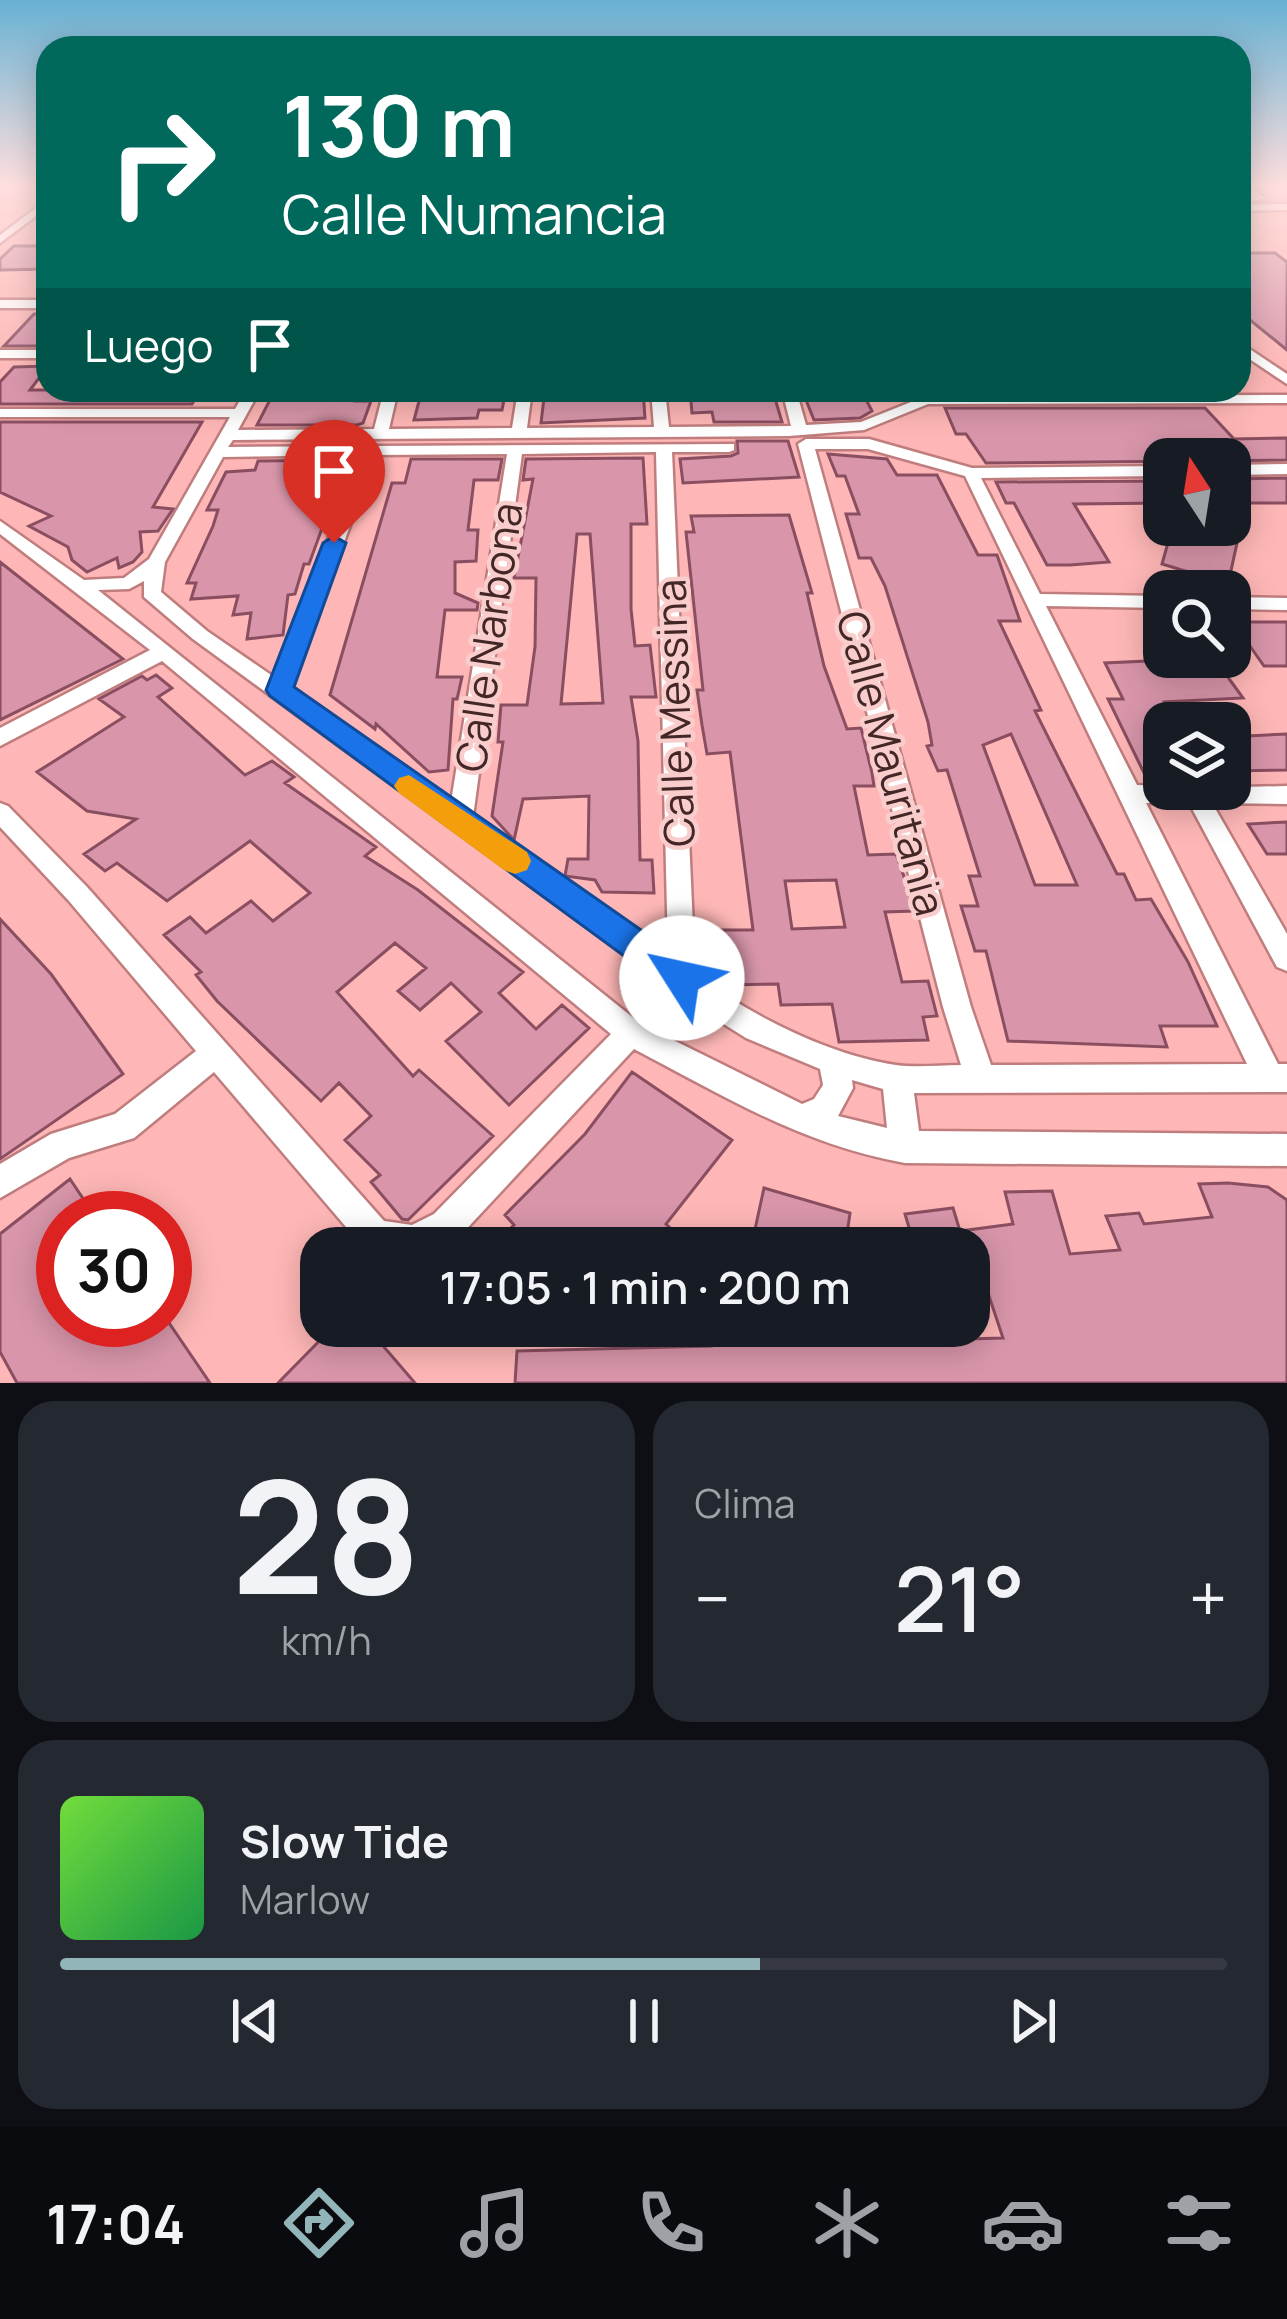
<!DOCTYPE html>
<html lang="es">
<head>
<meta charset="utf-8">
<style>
  :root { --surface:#171b24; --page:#242831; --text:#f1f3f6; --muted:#9ea1a6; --line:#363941; --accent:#92b5b9 }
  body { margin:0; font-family:Manrope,sans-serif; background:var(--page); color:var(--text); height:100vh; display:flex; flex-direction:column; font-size:45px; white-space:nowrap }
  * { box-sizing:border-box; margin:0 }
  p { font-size:39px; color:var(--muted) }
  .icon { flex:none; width:66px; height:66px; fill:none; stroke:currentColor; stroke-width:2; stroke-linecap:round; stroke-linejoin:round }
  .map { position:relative; height:1383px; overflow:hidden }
  .sheet { display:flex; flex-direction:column; gap:18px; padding:18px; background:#0d0f14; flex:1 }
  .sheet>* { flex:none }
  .guide { position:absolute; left:36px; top:36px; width:1215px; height:366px; border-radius:36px; box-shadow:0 6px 30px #0003; background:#00695c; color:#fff; overflow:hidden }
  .needle { width:78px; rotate:348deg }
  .controls { position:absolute; left:1143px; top:438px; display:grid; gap:24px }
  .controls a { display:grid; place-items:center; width:108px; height:108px; border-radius:24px; background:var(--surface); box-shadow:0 6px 30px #0003; font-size:60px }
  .speed { position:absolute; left:36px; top:1191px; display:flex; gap:24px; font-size:60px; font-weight:700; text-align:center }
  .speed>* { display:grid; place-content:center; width:156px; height:156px; border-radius:50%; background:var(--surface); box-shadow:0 6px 30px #0003; line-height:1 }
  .speed .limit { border:18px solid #d22; background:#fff; color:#111 }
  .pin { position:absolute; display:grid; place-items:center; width:102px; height:102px; color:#fff; margin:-123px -51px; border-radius:50% 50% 50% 0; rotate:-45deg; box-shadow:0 0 12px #0007 }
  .pin .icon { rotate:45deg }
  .me { position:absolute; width:132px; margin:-66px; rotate:305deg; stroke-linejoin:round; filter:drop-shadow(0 0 9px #0008) }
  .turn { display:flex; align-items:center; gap:42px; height:252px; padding:0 48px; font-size:54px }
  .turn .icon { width:156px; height:156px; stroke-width:2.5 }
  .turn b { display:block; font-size:84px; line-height:102px }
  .then { display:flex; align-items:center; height:114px; padding:0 48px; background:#0003; gap:24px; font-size:45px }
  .big { font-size:90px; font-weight:600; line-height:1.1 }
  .sheet .widget { flex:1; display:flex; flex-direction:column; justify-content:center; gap:18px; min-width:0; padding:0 42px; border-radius:36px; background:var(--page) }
  .sheet .dial { align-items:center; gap:0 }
  .dial b { font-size:156px; line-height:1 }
  .song { display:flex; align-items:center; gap:36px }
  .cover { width:144px; height:144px; border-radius:18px; background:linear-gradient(135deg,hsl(100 70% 55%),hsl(140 70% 35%)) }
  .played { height:12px; border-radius:6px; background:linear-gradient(90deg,var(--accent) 60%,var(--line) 60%) }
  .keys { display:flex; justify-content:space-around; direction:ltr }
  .heat { display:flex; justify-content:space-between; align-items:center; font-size:66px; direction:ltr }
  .sheet .tiles { flex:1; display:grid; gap:18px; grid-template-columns:1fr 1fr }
  .widget:last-child { grid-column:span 2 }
  .trip { position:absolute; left:300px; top:1227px; width:690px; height:120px; border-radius:36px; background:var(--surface); box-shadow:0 6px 30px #0003; font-weight:600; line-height:120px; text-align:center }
  .tabs { display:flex; height:192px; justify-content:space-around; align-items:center; background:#090b0e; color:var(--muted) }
  .tabs .icon { width:84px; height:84px }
  .tabs .active { color:var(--accent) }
  .tabs b { font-size:54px; color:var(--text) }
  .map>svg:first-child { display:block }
  .building { fill:#d996aa; stroke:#8a4e61; stroke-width:3; fill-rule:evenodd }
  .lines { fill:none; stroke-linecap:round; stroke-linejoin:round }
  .minor-casing { stroke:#c07d7d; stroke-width:5 }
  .minor { fill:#fff; fill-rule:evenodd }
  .route { fill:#1a73e8; stroke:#114b97; stroke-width:3 }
  .slow { fill:#f59e0b }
  .labels { text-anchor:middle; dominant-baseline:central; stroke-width:9; stroke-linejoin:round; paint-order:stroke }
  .street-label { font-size:42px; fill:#432727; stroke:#f9cdcc }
</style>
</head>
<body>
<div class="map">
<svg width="1287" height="1383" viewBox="0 0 1287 1383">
  <rect width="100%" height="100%" fill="#feb7b6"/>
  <!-- building -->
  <path class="building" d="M14 246H48V269L0 270V259Z
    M1239 253H1275L1287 262V350L1239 311Z
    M34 314H48V346H4Z
    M48 366 30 390H200L192 404H0V382L14 367Z
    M275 390H359L355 401H371L363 423 357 425H257Z
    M422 390H506L502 410H479L477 418 414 420Z
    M555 390H643L645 418 541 423 544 398H554Z
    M690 390H763L774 395 782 422H714L712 412 692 413Z
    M824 390H861L872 411 860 418 814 420 804 395 826 394Z
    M945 408H1205L1234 439 1287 438V460L986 463 966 434H956Z
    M0 422H202L153 507 173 509 158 531 140 532 142 552 133 562 119 568 117 558 87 572 72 560 68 547 29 526 51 516 0 492Z
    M737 441H788L799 477 683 483 680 459 731 456 738 453Z
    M828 454 887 459 897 475H937L978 555H997L1020 621H999L1041 710 1035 711 1117 874H1124L1136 900 1151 899 1188 962 1217 1026H1160L1167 1047 1008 1041 986 951H975L961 906H978L969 876H980L947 770 938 771 927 746 932 745 928 722 885 586 871 558H859L846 514H859L845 476H837ZM1011 734 1077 885H1035L983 745Z
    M643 458 647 524H631V609L635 646 650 645 656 697H631L638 741 640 860H652L654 893 602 892 595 880 565 876 568 859H588L589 796 523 799 514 840 492 816 503 742H498L501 705H527L535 647 536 578H514L533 479 523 480 526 459ZM577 534H590L603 703 561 704Z
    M411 459H502L498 480H474L468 530H478L476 561 455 562V593L478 603 477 610H445L437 677H462L457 699H453L448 770 429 772 376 724 375 729 330 695 392 483H405Z
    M347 460 309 564H304L295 594 288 595 283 635 247 639 251 613 233 615 238 596 191 599 196 583H187L213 526 218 510H207L226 472 255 470 258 461Z
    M1287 478V503H1230V479Z
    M1164 481V503L1074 504 1109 562 1070 565H1047L1014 503H1006L996 482Z
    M789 515 812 593H807L824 666 847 729 861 728 872 773 874 786H854L868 855 896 854 907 885 914 911 885 912 902 982 928 981 937 1016 923 1017 928 1040 839 1042 832 1004 781 1005 778 984 725 985 720 930H753L730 752 707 754 702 725 697 690H703L686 532H694L691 516ZM836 880 845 927 792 929 785 881Z
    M1173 525H1241L1228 584 1162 564Z
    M0 562 123 659 0 720Z
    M1233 622H1287V666H1264Z
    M1214 658 1243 698 1164 702V773H1144L1108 699H1123L1105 663Z
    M156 675 172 688 158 697 245 775 272 761 294 777 285 783 376 847 365 856 418 890 523 972 499 993 536 1029 562 1005 589 1028 509 1105 446 1041 481 1012 451 983 420 1010 398 991 426 968 395 943 337 992 413 1076 419 1070 493 1136 408 1220 402 1219 371 1182 380 1175 345 1140 371 1116 339 1083 321 1101 217 1001 196 975 201 972 164 935 190 917 206 933 251 901 273 921 310 893 250 841 167 901 117 863 105 871 84 854 136 819 87 811 37 772 124 717 99 699 142 676 147 680Z
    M1230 711 1247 736 1287 734V770L1230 771Z
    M1287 822V854H1267L1248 824Z
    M0 919 51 974 123 1074 0 1159Z
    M632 1072 732 1140 666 1224 692 1248H490L514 1225 505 1215 585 1134Z
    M70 1179 96 1218H63V1320H167L210 1383H17L0 1352V1234Z
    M1228 1183 1268 1187 1287 1200V1383H515L517 1351 711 1346 710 1326H773L775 1344 1003 1338 982 1275 969 1277V1248H915L905 1214 953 1208 960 1231 1013 1224 1005 1192 1052 1191 1070 1254 1120 1250 1106 1216 1139 1213 1144 1224 1212 1217 1199 1184Z
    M764 1188 850 1213 845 1248H751Z
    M334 1326H366L415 1383H278Z"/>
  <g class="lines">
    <defs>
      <path id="minor" d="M1239 185H1248L1266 199 1241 202V198L1251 197Z
        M48 199V207L0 243V235Z
        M1287 204V210L1239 211V205Z
        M0 300H48V308H0Z
        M1239 342 1287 374V384L1239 352Z
        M0 350H48V358H0Z
        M246 390H260L238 430 374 429 384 390H398L389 429 512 428 518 390H532L527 428 654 427 651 390H665L669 427 791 426 782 390H796L806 425 861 422 926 396 1287 395V403L928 404 864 430 789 436 233 440 228 447 734 444V450L729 452H672L695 973C748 1015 829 1055 896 1065 917 1068 940 1065 961 1065L943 1007 798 444 806 439H869L972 468 1164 466V476L981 478 1040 594 1164 596V608L1046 606 1137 785 1164 786V789L1287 786V804L1212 803 1287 934V971L1277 967 1189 803H1146L1278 1064H1287V1092L914 1093 919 1131 1287 1134V1166L905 1163C801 1144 726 1097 634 1049L458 1238 437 1248H364L214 1072 134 1138 69 1158 0 1198V1164L51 1134 115 1114 196 1051 69 901 0 827V803L8 806 87 887 384 1221 412 1225 434 1214 611 1034 162 661 0 746V728L150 650 0 534V521L84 580 124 578 149 559 230 417H0V409H235ZM815 449H868L965 476 1247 1064 991 1065 971 1007ZM656 452 668 953 473 817 522 454ZM507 454 451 802 290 689 376 455ZM361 455 274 677 207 631 161 592 165 562 223 457ZM144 581V597L193 639 695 1006 746 1038 820 1069 823 1085 814 1099 802 1104 641 1024 98 590 129 589ZM852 1080 883 1089 887 1128 838 1116 853 1088Z
        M1287 464V474L1230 475V465Z
        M1230 597 1287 598V610L1230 609Z"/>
    </defs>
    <!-- minor casing -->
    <use href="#minor" class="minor-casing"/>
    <!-- minor -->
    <use href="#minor" class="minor"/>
  </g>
  <!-- sky -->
  <linearGradient id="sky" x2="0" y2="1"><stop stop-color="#67b1d3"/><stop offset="0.49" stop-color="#ffdfde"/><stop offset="1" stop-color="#ffdfde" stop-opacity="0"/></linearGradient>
  <rect width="1287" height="379" fill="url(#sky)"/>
  <!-- route -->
  <path class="route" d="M334 536 346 543 294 687 694 967 699 978 694 989 682 993 669 989 270 696 266 690 323 543Z"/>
  <!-- slow -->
  <path class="slow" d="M409 775 527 852 531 861 527 870 515 874 504 870 399 793 394 786 399 778Z"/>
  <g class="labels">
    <!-- street labels -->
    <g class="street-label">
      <text transform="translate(488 637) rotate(-82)">Calle Narbona</text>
      <text transform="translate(674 713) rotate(-92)">Calle Messina</text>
      <text transform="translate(892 763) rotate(75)">Calle Mauritania</text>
    </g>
  </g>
</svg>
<div class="controls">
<a><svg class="needle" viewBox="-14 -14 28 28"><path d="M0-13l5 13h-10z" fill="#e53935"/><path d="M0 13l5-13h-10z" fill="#9ea1a6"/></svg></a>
<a><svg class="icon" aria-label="search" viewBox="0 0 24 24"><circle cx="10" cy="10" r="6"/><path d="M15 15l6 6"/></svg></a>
<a><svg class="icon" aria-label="layers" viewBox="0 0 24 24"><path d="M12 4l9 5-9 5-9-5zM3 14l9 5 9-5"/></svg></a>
</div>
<div class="speed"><div class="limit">30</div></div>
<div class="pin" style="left:334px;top:543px;background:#d93025"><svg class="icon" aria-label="arrive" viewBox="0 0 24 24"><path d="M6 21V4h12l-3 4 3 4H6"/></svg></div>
<svg class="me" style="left:682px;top:978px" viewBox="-20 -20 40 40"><circle r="19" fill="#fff"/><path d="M0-13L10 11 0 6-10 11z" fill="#1a73e8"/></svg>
<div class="trip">17:05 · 1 min · 200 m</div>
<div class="guide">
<div class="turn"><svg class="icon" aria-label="right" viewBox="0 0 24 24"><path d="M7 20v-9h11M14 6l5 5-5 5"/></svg><div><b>130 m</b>Calle Numancia</div></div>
<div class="then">Luego<svg class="icon" aria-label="arrive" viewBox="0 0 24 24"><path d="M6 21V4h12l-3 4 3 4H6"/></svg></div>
</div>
</div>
<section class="sheet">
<div class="tiles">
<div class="widget dial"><b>28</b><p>km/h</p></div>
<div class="widget"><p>Clima</p>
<div class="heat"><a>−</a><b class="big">21°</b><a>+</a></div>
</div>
<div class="widget">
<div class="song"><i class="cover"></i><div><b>Slow Tide</b><p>Marlow</p></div></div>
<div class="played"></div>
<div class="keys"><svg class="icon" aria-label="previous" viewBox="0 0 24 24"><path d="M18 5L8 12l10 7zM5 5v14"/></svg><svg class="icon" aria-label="pause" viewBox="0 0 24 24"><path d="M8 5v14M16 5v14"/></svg><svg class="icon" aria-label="next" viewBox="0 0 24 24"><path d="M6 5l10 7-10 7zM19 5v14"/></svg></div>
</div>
</div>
</section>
<nav class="tabs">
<b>17:04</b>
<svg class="icon active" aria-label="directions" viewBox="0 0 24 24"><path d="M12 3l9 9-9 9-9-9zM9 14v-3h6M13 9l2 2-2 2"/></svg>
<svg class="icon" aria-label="music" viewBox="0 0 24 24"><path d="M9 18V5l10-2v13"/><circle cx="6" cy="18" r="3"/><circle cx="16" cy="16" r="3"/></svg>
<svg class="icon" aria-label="phone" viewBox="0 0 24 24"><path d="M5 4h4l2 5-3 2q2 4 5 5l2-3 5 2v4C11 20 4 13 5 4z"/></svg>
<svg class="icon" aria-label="climate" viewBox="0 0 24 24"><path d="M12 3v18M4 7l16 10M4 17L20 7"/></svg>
<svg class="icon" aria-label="car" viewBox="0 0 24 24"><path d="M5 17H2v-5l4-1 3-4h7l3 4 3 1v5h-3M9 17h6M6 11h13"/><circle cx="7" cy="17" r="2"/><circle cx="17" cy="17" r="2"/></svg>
<svg class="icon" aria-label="filters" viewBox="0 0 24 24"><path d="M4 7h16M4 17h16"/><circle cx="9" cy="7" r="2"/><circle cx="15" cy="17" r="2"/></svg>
</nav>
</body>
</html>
